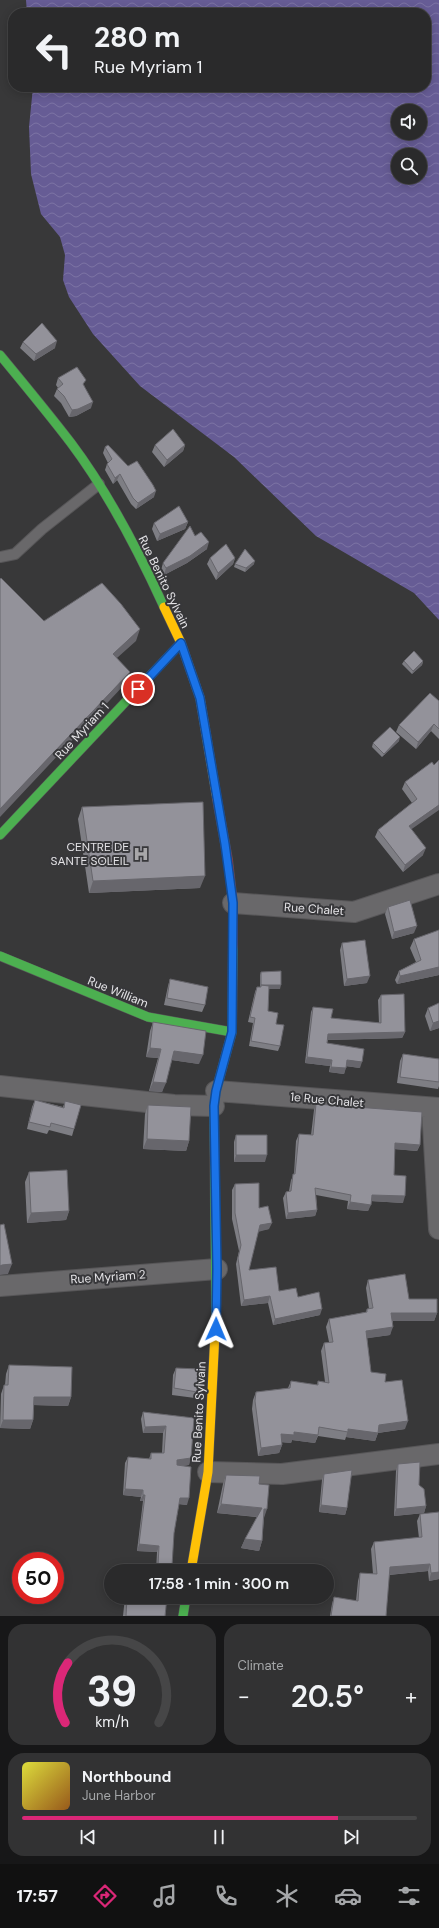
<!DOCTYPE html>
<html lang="en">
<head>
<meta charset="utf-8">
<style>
  :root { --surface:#2a2a2b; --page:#323233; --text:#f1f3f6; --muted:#a5a7a9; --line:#464647; --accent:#db2777 }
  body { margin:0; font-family:"DM Sans",sans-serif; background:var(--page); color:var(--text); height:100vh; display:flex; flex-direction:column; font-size:15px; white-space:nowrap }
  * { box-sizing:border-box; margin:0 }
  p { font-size:13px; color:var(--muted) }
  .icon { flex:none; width:22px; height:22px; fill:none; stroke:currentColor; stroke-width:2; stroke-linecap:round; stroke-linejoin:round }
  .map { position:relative; height:1616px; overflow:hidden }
  .side { display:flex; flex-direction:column; gap:8px; padding:8px; background:#171718; flex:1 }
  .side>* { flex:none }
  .banner { position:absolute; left:8px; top:8px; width:423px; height:84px; border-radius:16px; box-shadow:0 2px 10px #0003,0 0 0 1px var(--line); background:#2a2a2b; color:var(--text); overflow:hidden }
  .controls { position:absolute; left:391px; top:104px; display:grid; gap:8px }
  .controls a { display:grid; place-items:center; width:36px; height:36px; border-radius:50%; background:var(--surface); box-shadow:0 2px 10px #0003,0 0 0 1px var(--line); font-size:20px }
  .speed { position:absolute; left:12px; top:1552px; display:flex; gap:8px; font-size:20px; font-weight:700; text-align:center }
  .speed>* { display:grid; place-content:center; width:52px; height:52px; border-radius:50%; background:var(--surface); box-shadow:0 2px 10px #0003,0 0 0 1px var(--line); line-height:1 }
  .speed .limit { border:6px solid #d22; background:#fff; color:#111 }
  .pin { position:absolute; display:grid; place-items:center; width:34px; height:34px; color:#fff; margin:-17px; border:2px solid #fff; border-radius:50%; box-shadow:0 1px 4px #0007 }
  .me { position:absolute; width:44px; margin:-22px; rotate:1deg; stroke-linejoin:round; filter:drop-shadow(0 0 3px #0008) }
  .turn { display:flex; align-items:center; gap:14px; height:84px; padding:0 20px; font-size:18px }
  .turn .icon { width:52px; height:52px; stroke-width:2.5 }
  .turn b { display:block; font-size:28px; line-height:34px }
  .big { font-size:30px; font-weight:600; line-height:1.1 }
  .side .widget { flex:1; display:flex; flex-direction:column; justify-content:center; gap:6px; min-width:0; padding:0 14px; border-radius:16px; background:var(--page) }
  .side .dial { align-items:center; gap:0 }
  .dial svg { height:104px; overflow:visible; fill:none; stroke:var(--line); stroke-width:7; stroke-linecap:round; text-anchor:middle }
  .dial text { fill:var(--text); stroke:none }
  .song { display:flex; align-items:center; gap:12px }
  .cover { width:48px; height:48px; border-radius:6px; background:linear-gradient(135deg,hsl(60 70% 55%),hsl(30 70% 35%)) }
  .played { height:4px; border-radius:2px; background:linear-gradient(90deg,var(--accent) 80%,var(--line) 80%) }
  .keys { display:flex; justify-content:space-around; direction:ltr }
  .heat { display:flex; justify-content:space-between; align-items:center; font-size:22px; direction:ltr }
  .side .tiles { flex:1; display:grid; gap:8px; grid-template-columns:1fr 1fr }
  .widget:last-child { grid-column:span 2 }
  .trip { position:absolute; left:104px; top:1564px; width:230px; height:40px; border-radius:20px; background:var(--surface); box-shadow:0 2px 10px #0003,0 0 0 1px var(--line); font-weight:600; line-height:40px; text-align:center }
  .menu { display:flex; height:64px; justify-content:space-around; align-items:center; background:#111; color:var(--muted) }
  .menu .icon { width:28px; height:28px }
  .menu .current { color:var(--accent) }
  .menu b { font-size:18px; color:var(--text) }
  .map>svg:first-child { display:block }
  .water { fill:url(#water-waves); fill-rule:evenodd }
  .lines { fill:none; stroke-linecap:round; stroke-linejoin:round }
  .lane-casing { stroke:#575658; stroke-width:12 }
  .street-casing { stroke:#575658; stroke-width:22 }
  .fast-casing { stroke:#575658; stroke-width:10 }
  .slow-casing { stroke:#575658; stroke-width:10 }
  .jam-casing { stroke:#575658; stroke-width:10 }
  .lane { stroke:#69686a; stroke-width:10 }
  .street { stroke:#69686a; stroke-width:20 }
  .fast { stroke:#4caf50; stroke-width:9 }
  .slow { stroke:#ffc107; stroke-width:9 }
  .jam { stroke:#c62828; stroke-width:9 }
  .wall { fill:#7e7e84 }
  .shaded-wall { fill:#67666c }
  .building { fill:#93929a; stroke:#67666c }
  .route-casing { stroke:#114b97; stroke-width:10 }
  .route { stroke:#1a73e8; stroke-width:7 }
  .labels { text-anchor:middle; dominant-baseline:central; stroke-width:4; stroke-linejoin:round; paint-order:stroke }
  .street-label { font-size:12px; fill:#e4e3e6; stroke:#37373a }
  .poi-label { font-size:12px; fill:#e4e3e6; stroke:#37373a; text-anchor:end }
</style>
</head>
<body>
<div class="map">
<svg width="439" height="1616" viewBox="0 0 439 1616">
  <defs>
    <pattern id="water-waves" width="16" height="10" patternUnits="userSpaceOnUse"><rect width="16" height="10" fill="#665c95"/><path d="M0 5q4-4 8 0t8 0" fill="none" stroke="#7c73a4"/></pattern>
  </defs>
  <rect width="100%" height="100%" fill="#383839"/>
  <!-- water -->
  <path class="water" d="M26 0H439V620L414 593 316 536 234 457 140 386 93 334 69 297 63 280 65 255 60 237 41 214 31 174 29 127 33 87H426V13H27ZM398 111H420V133H398ZM398 155H420V177H398Z"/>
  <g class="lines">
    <defs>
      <path id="lane" d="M0 557 15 554 42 529 99 484"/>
      <path id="street" d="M233 903 354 912 439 884
        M0 1086 174 1105 214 1106
        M216 1091 439 1108
        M432 1108 439 1229
        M0 1286 217 1269
        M208 1472 282 1474 439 1454"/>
      <path id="fast" d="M0 355C24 384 48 413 71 443 107 491 139 552 164 607
        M0 835 181 643
        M0 956 148 1017 232 1032
        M216 1313 214 1106 216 1091 232 1032 233 947
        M183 1616 186 1597"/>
      <path id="slow" d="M164 607 181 643 200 698 217 799
        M191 1571 208 1472 216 1313"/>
      <path id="jam" d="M217 799 228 860 233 903V947"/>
    </defs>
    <!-- lane casing -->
    <use href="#lane" class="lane-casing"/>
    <!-- street casing -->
    <use href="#street" class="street-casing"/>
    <!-- fast casing -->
    <use href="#fast" class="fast-casing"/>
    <!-- slow casing -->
    <use href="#slow" class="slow-casing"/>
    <!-- jam casing -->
    <use href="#jam" class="jam-casing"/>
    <!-- lane -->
    <use href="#lane" class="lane"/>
    <!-- street -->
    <use href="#street" class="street"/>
    <!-- fast -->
    <use href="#fast" class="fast"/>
    <!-- slow -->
    <use href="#slow" class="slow"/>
    <!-- jam -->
    <use href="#jam" class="jam"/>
  </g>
  <!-- wall -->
  <path class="wall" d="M23 342 55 348 34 361 20 348Z
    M58 378 84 385 91 408 76 416 69 417 61 403 54 396 57 389 58 388 56 385Z
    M155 445H185L183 451 164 467 152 452Z
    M105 447 154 497 136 509 131 504 117 480 113 484 105 470 107 464 108 463 103 453Z
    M188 522 185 529 157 541 152 529 154 523Z
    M195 536 207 549 187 563 164 575 161 570 163 563Z
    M210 558H235L233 564 216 580 207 564Z
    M235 564H254L245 572 234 567Z
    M404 661H423L422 665 412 674 402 664Z
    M439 701V739L431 731 416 749 396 732 399 725Z
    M399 741 382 757 372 747 373 743Z
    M432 762 411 830 423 855 403 872 375 837 378 830 412 803 402 789 405 782Z
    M82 807 200 888 89 893 78 819Z
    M388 907 414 933 392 939 385 914Z
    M414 939 439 975 397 984 395 980 399 971 416 962 410 948Z
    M342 943 367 983 344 986 340 950Z
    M261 972 280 989H269L268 1011 276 1024 280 1046 278 1051 249 1046 253 1023 248 1022 255 992 257 987H260V975Z
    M170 979 205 1005 202 1012 164 1005 168 986Z
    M381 995 405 1032 402 1038 328 1040 327 1043 360 1068 346 1066 344 1074 329 1072 330 1066 305 1063 311 1012 313 1007 331 1018 379 1023 378 1000Z
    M428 1008 439 1028 430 1031 425 1016Z
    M153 1022 199 1064 172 1060 162 1092 149 1091 158 1058 146 1057 150 1031Z
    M403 1054 439 1059V1086L438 1089 397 1083 400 1061Z
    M35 1100 63 1107 65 1101 74 1129 72 1136 49 1130 47 1134 27 1129 32 1107Z
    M316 1104 420 1145 417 1151 395 1149 394 1175 403 1203 371 1201 368 1211 347 1209 348 1201 316 1195 317 1210 315 1216 286 1219 283 1198 286 1192 289 1191 291 1180 294 1174 296 1141 299 1134 311 1135 314 1110Z
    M148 1105 189 1141 186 1151 143 1149 145 1114Z
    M236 1135 265 1162H234V1142Z
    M29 1172 69 1211 66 1220 27 1223 25 1182Z
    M235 1184 259 1208 269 1229 258 1231 249 1270 279 1291 298 1297 320 1315 273 1325 268 1303 241 1306 236 1264 239 1251 232 1219V1190Z
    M368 1280 437 1313 434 1321H393L390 1335 367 1338 371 1372 385 1382 405 1429 378 1433 375 1441 346 1437 345 1440 318 1436 315 1443 292 1440 291 1443 282 1442V1445L279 1453 258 1456 252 1409 253 1400 256 1392 288 1388 291 1381 317 1385 318 1381 325 1382 321 1351 324 1343 329 1342 326 1327 329 1319 366 1312 367 1309H369L366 1288Z
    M9 1365 71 1397 68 1406 34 1405 33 1420 30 1429 0 1428 1 1394 4 1385H5L6 1374Z
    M176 1368 197 1392 195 1398 172 1395 173 1375Z
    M143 1412 194 1418 189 1465 182 1466 187 1505 179 1504 174 1533 170 1571H156L157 1552 137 1551 143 1501H140L141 1497 123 1495 125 1463 128 1457 149 1459 151 1453H162L163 1433H143L141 1419Z
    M398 1464 419 1485 426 1506 424 1513 394 1516 396 1471Z
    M324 1474 347 1508 345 1515 319 1512 322 1480Z
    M226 1475 259 1484 264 1518 262 1541 259 1551 241 1548 245 1539 257 1517 217 1513 223 1484Z
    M420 1514 439 1579 429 1581 428 1571 389 1575 386 1616H330L332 1604 334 1597 356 1601 358 1581 360 1573 373 1574 371 1549 374 1542 419 1538 417 1521Z
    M125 1597H167L165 1616H123Z"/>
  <!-- shaded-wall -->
  <path class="shaded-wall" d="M57 341 55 348 34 361 36 354Z
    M93 402 91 408 76 416 69 417 72 410Z
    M185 445 183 451 164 467 167 460Z
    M120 474 117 480 113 484 115 478Z
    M156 491 154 497 136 509 138 503Z
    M188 522 185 529 157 541 160 534Z
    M209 542 207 549 187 563 164 575 166 568Z
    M235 558 233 564 216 580 218 573Z
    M255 561 254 564 245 572 246 568Z
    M140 629 136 641 108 666 113 654Z
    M423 661 422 665 412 674 413 671Z
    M130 672 126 683 0 817V809Z
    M434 724 431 731 416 749 418 742Z
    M400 737 399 741 382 757 384 754Z
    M439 805V810L406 833 409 826Z
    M426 848 423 855 403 872 405 865Z
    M205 876 200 888 89 893 93 881Z
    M417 926 414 933 392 939 394 932Z
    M439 967V975L397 984 400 976Z
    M370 976 367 983 344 986 347 979Z
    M261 985H281L280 989H260Z
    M439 1021V1028L430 1031 433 1023Z
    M405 1032 402 1038 326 1040 328 1034Z
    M150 1048 161 1049 158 1058 146 1057Z
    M174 1051 203 1055 199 1064 171 1060Z
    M307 1057 332 1060 330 1066 305 1063Z
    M347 1060 362 1062 360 1068 345 1066Z
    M331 1067 346 1068 344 1074 329 1072Z
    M153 1082 166 1083 162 1092 149 1091Z
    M147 1139 189 1141 186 1151 143 1149Z
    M395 1143 420 1145 417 1151 393 1149Z
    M236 1155H267L265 1162H234Z
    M372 1195 405 1196 403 1203 370 1201Z
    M350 1202 371 1205 368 1211 347 1209Z
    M317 1210 315 1216 286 1219 288 1213Z
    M69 1211 66 1220 27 1223 31 1213Z
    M272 1223 269 1229 258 1232 260 1225Z
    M12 1264 8 1274 0 1275V1266L2 1265Z
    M270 1296 268 1303 241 1306 244 1300Z
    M322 1309 320 1315 273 1325 275 1319Z
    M391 1313H437L434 1321H388Z
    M393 1327 390 1335 363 1339 366 1331Z
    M34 1397H71L68 1406 31 1405Z
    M3 1420H33L30 1429 0 1428Z
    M408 1421 405 1429 377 1433H378L375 1441 346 1437 348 1429Z
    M166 1426 163 1433H143L145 1427Z
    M294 1432 318 1435 315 1443 292 1440 291 1443 278 1442 281 1434Z
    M282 1445 279 1453 258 1456 261 1448Z
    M191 1458 189 1465 174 1467 177 1460Z
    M125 1489 143 1490 141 1497 123 1495Z
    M143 1495H145L143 1501H140Z
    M180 1498H189L187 1505 178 1504Z
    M221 1504 262 1508 259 1517 217 1513Z
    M321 1505 347 1508 345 1515 319 1512Z
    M426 1506 424 1513 394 1516 396 1509Z
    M264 1509H267L264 1518H261Z
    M245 1539 262 1541 259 1551 241 1548Z
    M139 1544 159 1546 157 1552 137 1551Z
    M430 1564 428 1571 387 1575 390 1567Z
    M158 1565 172 1566 170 1571H156Z
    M439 1572V1579L429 1581 431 1573Z"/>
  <!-- building -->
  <path class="building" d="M42 323 57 341 36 354 23 342Z
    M77 367 86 380 83 384 93 402 78 409 72 410 64 396 57 389 63 384 58 378Z
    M173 429 185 445 167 460 155 445Z
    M108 445 128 466 137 461 153 485 156 491 138 503 133 498 120 474 115 478 107 464 112 459 105 447Z
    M179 506 188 522 160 534 154 523Z
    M190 526 195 536 201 532 209 542 190 556 166 568 163 563Z
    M226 544 235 558 218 573 210 558Z
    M245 549 255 561 246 568 235 564Z
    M1 578 44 621 102 583 121 604 140 629 113 654 130 672 0 809V579Z
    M414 651 423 661 413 671 404 661Z
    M430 693 439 701V729L434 724 418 742 399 725Z
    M390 727 400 737 384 754 373 743Z
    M439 760V805L409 826 426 848 405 865 378 830 417 799 405 782 432 762 434 765Z
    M203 802 205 876 93 881 82 807Z
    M410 900 417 926 394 932 388 907Z
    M439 930V967L400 976 399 971 421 960 414 939Z
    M365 940 370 976 347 979 342 943Z
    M281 971V985H261V972Z
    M170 979 208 987 205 1005 167 998Z
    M261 985 269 986 268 1011 278 1013 276 1024 284 1025 280 1046 251 1041 255 1018 250 1017 257 987H261Z
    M404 994 405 1032 328 1034 327 1043 364 1049 362 1062 347 1060 346 1068 331 1067 332 1060 307 1057 313 1007 333 1009 331 1018 381 1023V995Z
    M439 1003V1021L433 1023 428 1008Z
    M153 1022 206 1031 203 1055 174 1051 166 1083 153 1082 161 1049 150 1048Z
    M403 1054 439 1059V1082L400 1077Z
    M35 1100 64 1108 65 1101 81 1105 74 1129 51 1123 50 1127 29 1122Z
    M316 1104 422 1112 420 1145 395 1143 394 1175 406 1176 405 1196 372 1195 371 1205 350 1202 351 1195 315 1188 317 1210 288 1213 286 1192 291 1191 293 1174H295L299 1134 313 1135Z
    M148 1105 191 1107 189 1141 147 1139Z
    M236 1135H267V1155H236Z
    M67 1170 69 1211 31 1213 29 1172Z
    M259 1183V1208L268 1206 272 1223 260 1225 249 1270 276 1267 279 1291 296 1288 298 1297 319 1292 322 1309 275 1319 270 1296 244 1300 238 1258 241 1245 235 1213V1184Z
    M4 1224 12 1264 2 1265 0 1266V1225Z
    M405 1274 409 1299H437V1313H391L393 1327 366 1331 371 1372 386 1374 385 1382 402 1380 408 1421 379 1425 378 1433 348 1429V1432L319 1427 318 1435 294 1432V1435L281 1434 282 1445 261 1448 255 1401 256 1392 290 1388 291 1381 318 1385V1381L329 1383 324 1343 333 1342 329 1319 367 1312V1309L373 1308 368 1280Z
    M9 1365 72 1367 71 1397H34L33 1420H3L4 1385H8Z
    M176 1368 199 1369 197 1392 174 1388Z
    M143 1412 194 1418 191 1458 177 1460V1465L191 1467 189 1498H180L174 1533 172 1566 158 1565 159 1546 139 1544 145 1495H143V1490L125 1489 128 1457 151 1459V1453H164L166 1426 145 1427Z
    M420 1462 419 1485 424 1489 426 1506 396 1509 398 1464Z
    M352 1470 347 1508 321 1505 324 1474Z
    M226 1475 260 1476 259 1484 269 1485 267 1509H264L262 1541 245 1539 262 1508 221 1504Z
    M439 1512V1572L431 1573 430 1564 390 1567 386 1616H331L334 1597 358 1601 360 1573 377 1574 374 1542 422 1537 420 1514Z
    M127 1597H167L165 1616H126Z"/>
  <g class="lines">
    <defs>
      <path id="route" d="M138 689 181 643 200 698 225 844 233 903 232 1032 216 1091 214 1106 217 1269 216 1329"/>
    </defs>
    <!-- route casing -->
    <use href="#route" class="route-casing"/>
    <!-- route -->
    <use href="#route" class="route"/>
  </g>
  <!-- icons -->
  <defs>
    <symbol id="hospital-bare" viewBox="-9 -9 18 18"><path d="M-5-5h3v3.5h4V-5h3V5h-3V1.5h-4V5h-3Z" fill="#a8a7a9" stroke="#37373a" stroke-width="2.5" paint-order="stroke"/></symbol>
  </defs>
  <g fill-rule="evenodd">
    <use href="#hospital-bare" x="130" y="843" width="22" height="22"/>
  </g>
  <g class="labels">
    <!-- street labels -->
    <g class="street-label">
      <text transform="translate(164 582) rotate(64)">Rue Benito Sylvain</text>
      <text transform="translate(82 731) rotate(-47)">Rue Myriam 1</text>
      <text transform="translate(314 909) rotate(4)">Rue Chalet</text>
      <text transform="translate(118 992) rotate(22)">Rue William</text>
      <text transform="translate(327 1100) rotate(5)">1e Rue Chalet</text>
      <text transform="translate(108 1277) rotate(-4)">Rue Myriam 2</text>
      <text transform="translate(199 1412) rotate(-87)">Rue Benito Sylvain</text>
    </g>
    <!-- poi labels -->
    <g class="poi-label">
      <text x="129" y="847">CENTRE DE<tspan x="129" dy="14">SANTE SOLEIL</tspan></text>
    </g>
  </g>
</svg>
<div class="controls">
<a><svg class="icon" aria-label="sound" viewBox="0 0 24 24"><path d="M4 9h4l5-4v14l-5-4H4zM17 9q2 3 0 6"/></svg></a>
<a><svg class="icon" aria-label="search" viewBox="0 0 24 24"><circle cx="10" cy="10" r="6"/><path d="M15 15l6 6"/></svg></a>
</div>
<div class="speed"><div class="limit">50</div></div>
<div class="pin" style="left:138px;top:689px;background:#d93025"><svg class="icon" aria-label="arrive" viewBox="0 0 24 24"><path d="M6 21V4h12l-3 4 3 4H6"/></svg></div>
<svg class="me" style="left:216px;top:1329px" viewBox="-20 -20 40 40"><path d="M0-17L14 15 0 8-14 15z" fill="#1a73e8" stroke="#fff" stroke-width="4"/></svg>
<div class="trip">17:58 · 1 min · 300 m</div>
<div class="banner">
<div class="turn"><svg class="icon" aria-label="left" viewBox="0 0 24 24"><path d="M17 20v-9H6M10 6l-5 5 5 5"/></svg><div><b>280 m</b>Rue Myriam 1</div></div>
</div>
</div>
<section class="side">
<div class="tiles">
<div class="widget dial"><svg viewBox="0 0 100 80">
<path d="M14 69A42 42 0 1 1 86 69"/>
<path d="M14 69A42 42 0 0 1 16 23" stroke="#db2777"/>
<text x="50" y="56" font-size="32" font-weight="700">39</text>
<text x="50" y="72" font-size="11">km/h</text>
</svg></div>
<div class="widget"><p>Climate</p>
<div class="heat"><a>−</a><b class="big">20.5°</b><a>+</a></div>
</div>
<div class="widget">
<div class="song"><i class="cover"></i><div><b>Northbound</b><p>June Harbor</p></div></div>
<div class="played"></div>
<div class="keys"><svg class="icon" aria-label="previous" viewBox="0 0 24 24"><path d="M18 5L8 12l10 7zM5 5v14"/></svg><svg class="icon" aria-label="pause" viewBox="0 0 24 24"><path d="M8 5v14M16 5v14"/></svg><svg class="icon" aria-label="next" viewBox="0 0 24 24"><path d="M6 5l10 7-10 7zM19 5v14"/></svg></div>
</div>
</div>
</section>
<nav class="menu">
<b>17:57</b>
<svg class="icon current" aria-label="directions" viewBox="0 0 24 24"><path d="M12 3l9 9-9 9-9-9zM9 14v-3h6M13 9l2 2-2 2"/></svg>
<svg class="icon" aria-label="music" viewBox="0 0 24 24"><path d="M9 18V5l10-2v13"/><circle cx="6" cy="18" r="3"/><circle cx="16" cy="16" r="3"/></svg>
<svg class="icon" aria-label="phone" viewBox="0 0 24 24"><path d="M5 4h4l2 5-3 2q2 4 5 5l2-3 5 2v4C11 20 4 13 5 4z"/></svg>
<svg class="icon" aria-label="climate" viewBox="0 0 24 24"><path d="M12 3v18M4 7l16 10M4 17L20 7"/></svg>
<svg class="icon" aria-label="car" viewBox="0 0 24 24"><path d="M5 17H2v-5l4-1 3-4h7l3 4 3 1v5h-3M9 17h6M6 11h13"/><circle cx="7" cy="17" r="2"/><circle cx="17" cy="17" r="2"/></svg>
<svg class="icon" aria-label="filters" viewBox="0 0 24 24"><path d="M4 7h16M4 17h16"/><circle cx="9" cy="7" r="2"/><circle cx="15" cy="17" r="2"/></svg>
</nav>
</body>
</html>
